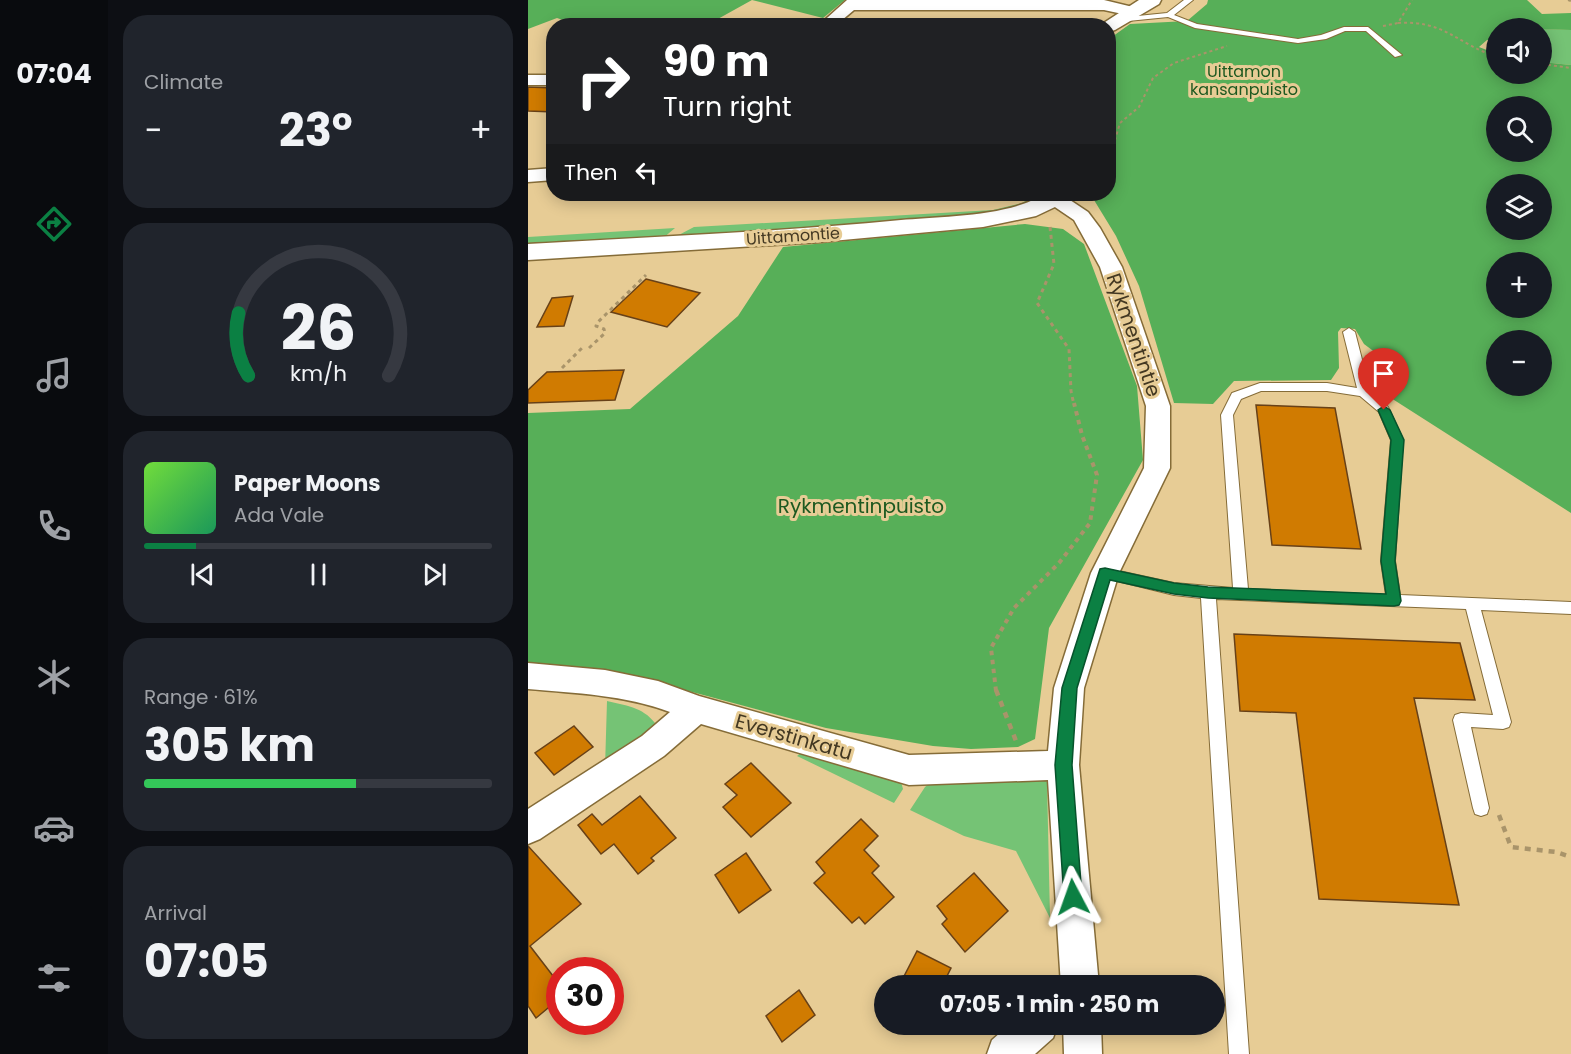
<!DOCTYPE html>
<html lang="en">
<head>
<meta charset="utf-8">
<style>
  :root { --surface:#171b24; --page:#20242c; --text:#f1f3f6; --muted:#9ea1a6; --line:#363941; --accent:#0b8043 }
  body { margin:0; font-family:Poppins,sans-serif; background:var(--page); color:var(--text); height:100vh; display:flex; flex-direction:column; font-size:22px; white-space:nowrap }
  * { box-sizing:border-box; margin:0 }
  p { font-size:20px; color:var(--muted) }
  .icon { flex:none; width:33px; height:33px; fill:none; stroke:currentColor; stroke-width:2; stroke-linecap:round; stroke-linejoin:round }
  .map { position:relative; flex:1; overflow:hidden }
  .details { display:flex; flex-direction:column; gap:15px; padding:15px; background:#0d0f14; width:420px }
  .details>* { flex:none }
  .guide { position:absolute; left:18px; top:18px; width:570px; height:183px; border-radius:24px; box-shadow:0 3px 15px #0003; background:#202124; color:#fff; overflow:hidden }
  .tools { position:absolute; left:958px; top:18px; display:grid; gap:12px }
  .tools a { display:grid; place-items:center; width:66px; height:66px; border-radius:50%; background:var(--surface); box-shadow:0 3px 15px #0003; font-size:30px }
  .speed { position:absolute; left:18px; top:957px; display:flex; gap:12px; font-size:30px; font-weight:700; text-align:center }
  .speed>* { display:grid; place-content:center; width:78px; height:78px; border-radius:50%; background:var(--surface); box-shadow:0 3px 15px #0003; line-height:1 }
  .speed .limit { border:9px solid #d22; background:#fff; color:#111 }
  .pin { position:absolute; display:grid; place-items:center; width:51px; height:51px; color:#fff; margin:-62px -26px; border-radius:50% 50% 50% 0; rotate:-45deg; box-shadow:0 0 6px #0007 }
  .pin .icon { rotate:45deg }
  .me { position:absolute; width:66px; margin:-33px; rotate:356deg; stroke-linejoin:round; filter:drop-shadow(0 0 4px #0008) }
  .turn { display:flex; align-items:center; gap:21px; height:126px; padding:0 18px; font-size:27px }
  .turn .icon { width:78px; height:78px; stroke-width:2.5 }
  .turn b { display:block; font-size:42px; line-height:51px }
  .then { display:flex; align-items:center; height:57px; padding:0 18px; background:#0003; gap:12px; font-size:22px }
  .big { font-size:45px; font-weight:700; line-height:1.1 }
  .details .tile { flex:1; display:flex; flex-direction:column; justify-content:center; gap:9px; min-width:0; padding:0 21px; border-radius:24px; background:var(--page) }
  .details .dial { align-items:center; gap:0 }
  .dial svg { height:156px; overflow:visible; fill:none; stroke:var(--line); stroke-width:7; stroke-linecap:round; text-anchor:middle }
  .dial text { fill:var(--text); stroke:none }
  .song { display:flex; align-items:center; gap:18px }
  .cover { width:72px; height:72px; border-radius:9px; background:linear-gradient(135deg,hsl(100 70% 55%),hsl(150 70% 35%)) }
  .played { height:6px; border-radius:3px; background:linear-gradient(90deg,var(--accent) 15%,var(--line) 15%) }
  .keys { display:flex; justify-content:space-around; direction:ltr }
  .heat { display:flex; justify-content:space-between; align-items:center; font-size:33px; direction:ltr }
  .charge { height:9px; border-radius:4px; background:linear-gradient(90deg,#34c759 61%,var(--line) 0) }
  .trip { position:absolute; left:346px; top:975px; width:351px; height:60px; border-radius:30px; background:var(--surface); box-shadow:0 3px 15px #0003; font-weight:700; line-height:60px; text-align:center }
  main { display:flex; flex:1; min-height:0 }
  .menu { display:flex; flex-direction:column; width:108px; justify-content:space-around; align-items:center; background:#090b0e; color:var(--muted) }
  .menu .icon { width:42px; height:42px }
  .menu .selected { color:var(--accent) }
  .menu b { font-size:27px; color:var(--text) }
  .map>svg:first-child { display:block }
  .green { fill:#75c375 }
  .forest { fill:#57af58; fill-rule:evenodd }
  .building { fill:#d07b01; stroke:#684118; stroke-width:1.5 }
  .lines { fill:none; stroke-linecap:round; stroke-linejoin:round }
  .lane-casing { stroke:#856c38; stroke-width:2 }
  .street-casing { stroke:#856c38; stroke-width:3 }
  .secondary-casing { stroke:#856c38; stroke-width:3 }
  .path-far3 { stroke:#a9946a; stroke-width:2; stroke-dasharray:3 3; stroke-linecap:butt }
  .path-far2 { stroke:#a9946a; stroke-width:3; stroke-dasharray:4 4; stroke-linecap:butt }
  .path-far1 { stroke:#a9946a; stroke-width:4; stroke-dasharray:4.5 4.5; stroke-linecap:butt }
  .path { stroke:#a9946a; stroke-width:4.5; stroke-dasharray:6 6; stroke-linecap:butt }
  .lane { fill:#fff; fill-rule:evenodd }
  .street { fill:#fff; fill-rule:evenodd }
  .secondary { fill:#fff; fill-rule:evenodd }
  .route { fill:#0b8043; stroke:#07532c; stroke-width:1.5 }
  .labels { text-anchor:middle; dominant-baseline:central; stroke-width:6; stroke-linejoin:round; paint-order:stroke }
  .far-park-label { font-size:16px; fill:#1d5920; stroke:#e7cc95 }
  .far-street-label { font-size:16px; fill:#433822; stroke:#e7cc95 }
  .street-label { font-size:20px; fill:#433822; stroke:#e7cc95 }
  .park-label { font-size:20px; fill:#1d5920; stroke:#e7cc95 }
</style>
</head>
<body>
<main>
<nav class="menu">
<b>07:04</b>
<svg class="icon selected" aria-label="directions" viewBox="0 0 24 24"><path d="M12 3l9 9-9 9-9-9zM9 14v-3h6M13 9l2 2-2 2"/></svg>
<svg class="icon" aria-label="music" viewBox="0 0 24 24"><path d="M9 18V5l10-2v13"/><circle cx="6" cy="18" r="3"/><circle cx="16" cy="16" r="3"/></svg>
<svg class="icon" aria-label="phone" viewBox="0 0 24 24"><path d="M5 4h4l2 5-3 2q2 4 5 5l2-3 5 2v4C11 20 4 13 5 4z"/></svg>
<svg class="icon" aria-label="climate" viewBox="0 0 24 24"><path d="M12 3v18M4 7l16 10M4 17L20 7"/></svg>
<svg class="icon" aria-label="car" viewBox="0 0 24 24"><path d="M5 17H2v-5l4-1 3-4h7l3 4 3 1v5h-3M9 17h6M6 11h13"/><circle cx="7" cy="17" r="2"/><circle cx="17" cy="17" r="2"/></svg>
<svg class="icon" aria-label="filters" viewBox="0 0 24 24"><path d="M4 7h16M4 17h16"/><circle cx="9" cy="7" r="2"/><circle cx="15" cy="17" r="2"/></svg>
</nav>
<section class="details">
<div class="tile"><p>Climate</p>
<div class="heat"><a>−</a><b class="big">23°</b><a>+</a></div>
</div>
<div class="tile dial"><svg viewBox="0 0 100 80">
<path d="M14 69A42 42 0 1 1 86 69"/>
<path d="M14 69A42 42 0 0 1 9 37" stroke="#0b8043"/>
<text x="50" y="56" font-size="32" font-weight="700">26</text>
<text x="50" y="72" font-size="11">km/h</text>
</svg></div>
<div class="tile">
<div class="song"><i class="cover"></i><div><b>Paper Moons</b><p>Ada Vale</p></div></div>
<div class="played"></div>
<div class="keys"><svg class="icon" aria-label="previous" viewBox="0 0 24 24"><path d="M18 5L8 12l10 7zM5 5v14"/></svg><svg class="icon" aria-label="pause" viewBox="0 0 24 24"><path d="M8 5v14M16 5v14"/></svg><svg class="icon" aria-label="next" viewBox="0 0 24 24"><path d="M6 5l10 7-10 7zM19 5v14"/></svg></div>
</div>
<div class="tile"><p>Range · 61%</p><b class="big">305 km</b><div class="charge"></div></div>
<div class="tile"><p>Arrival</p><b class="big">07:05</b></div>
</section>
<div class="map">
<svg width="1043" height="1054" viewBox="0 0 1043 1054">
  <rect width="100%" height="100%" fill="#e7cc95"/>
  <!-- green -->
  <path class="green" d="M1014 29 1043 30V65L1014 62Z
    M509 194H514L494 206 463 213 363 224 145 238 166 227 465 210 494 203Z
    M147 228 134 239 0 246V237Z
    M79 701C96 705 115 707 127 723L124 730 77 768Z
    M279 748 373 782 375 789 366 803 269 756Z
    M409 777 513 778 519 782 522 918 488 851 436 836 382 810 397 787Z"/>
  <!-- forest -->
  <path class="forest" d="M0 0H317L295 18 224 0 179 25H49L29 18 0 29Z
    M680 0H999L1014 14 1043 13V30L969 28V41L959 40 951 47 969 54V74H1014V62L1043 65V513L852 391V356L836 344 827 329 813 328 810 332 811 368 803 380 706 381 685 404 646 403 611 286 588 236 566 200 564 194H580L581 39 602 24 659 21 679 4ZM969 106H1014V152H969ZM969 184H1014V230H969ZM969 262H1014V308H969ZM969 340H1014V386H969Z
    M497 224 535 229 556 244 609 386 615 460 521 628 507 739 490 747 443 749 405 746 298 728 97 674 0 664V413L102 409 210 316 255 247Z"/>
  <!-- building -->
  <path class="building" d="M0 87 26 88V112L0 111Z
    M118 279 172 293 139 327 83 312Z
    M45 296 36 326 9 327 24 298Z
    M96 370 87 400 0 403V390L19 372Z
    M728 405 807 408 833 549 744 545Z
    M706 634 932 643 947 700 886 698 931 905 791 899 768 713 712 711Z
    M46 726 65 747 26 775 7 753Z
    M223 763 263 803 223 837 195 807 209 795 197 784Z
    M112 796 148 838 123 858 126 861 110 874 86 844 73 854 50 825 64 814 74 825Z
    M333 819 350 836 336 850 351 866 344 873 366 897 337 924 331 917 324 923 286 883 297 873 288 862Z
    M0 846 53 904 2 946 32 985V998L8 1018 0 1006Z
    M218 853 243 890 211 913 187 875Z
    M446 873 480 911 437 952 414 924 419 919 409 906Z
    M389 951 423 968 414 986H371Z
    M271 990 287 1015 254 1042 238 1016Z"/>
  <g class="lines">
    <defs>
      <path id="lane" d="M656 0H665L646 15 669 24 770 39 793 35 816 27H840L874 55 867 57 838 31H817L798 39 770 43 667 28 640 17 590 22 586 20 590 18 639 13Z
        M821 328 827 332 842 391 860 407 875 440 867 561 872 595 1043 602V614L953 610 983 722 981 727 975 729 943 727 961 808 959 814 953 816 947 814 945 808 925 720 927 715 933 713 965 715 938 609 688 599 721 1054H701L673 598 646 595 577 578 572 577 570 573 572 569 577 568 646 583 705 588 693 415 704 393 732 383H799L829 388 815 332ZM733 391H799L832 396 851 412 863 440 853 561 858 595 720 589 705 415 713 399Z"/>
      <path id="street" d="M319 0H576L609 8 612 11 604 16 576 10H326L307 26H290Z
        M0 75H26V85H0Z
        M26 168V180L0 182V170Z
        M518 194H533L560 212 572 228 594 267 642 406V468L591 573 556 688 551 765 571 986H533L520 780 381 785 173 724 136 756 12 839 0 844V809L114 736 142 712C97 695 47 693 0 689V663L77 670 130 681 171 696 381 755 520 751 526 688 563 573 616 468 618 406 572 267 546 220 518 201 515 197Z
        M482 1024H530L525 1038 507 1054H459L464 1040Z
        M535 1024H573L574 1054H536Z"/>
      <path id="secondary" d="M611 0H633L631 4 587 30 580 32V26H571Z
        M514 194H540L527 207 508 216 455 227 293 242 0 260V244C124 237 249 232 373 220 408 217 488 216 514 194Z"/>
    </defs>
    <!-- lane casing -->
    <use href="#lane" class="lane-casing"/>
    <!-- street casing -->
    <use href="#street" class="street-casing"/>
    <!-- secondary casing -->
    <use href="#secondary" class="secondary-casing"/>
    <!-- path-far3 -->
    <path class="path-far3" d="M1040 0 1043 1
      M870 23C917 20 929 44 969 57
      M855 26 870 23 884 0
      M1014 64 1043 68
      M580 167 586 163 587 140 592 123 611 107 625 78 646 63 699 46"/>
    <!-- path-far2 -->
    <path class="path-far2" d="M522 227 526 264 509 303 541 349 543 391 546 405
      M61 348 77 333 76 329 68 326 69 323 118 275
      M34 368 54 348"/>
    <!-- path-far1 -->
    <path class="path-far1" d="M468 691 463 648 486 608 531 563 562 523 569 475 554 435 546 403"/>
    <!-- path -->
    <path class="path" d="M468 690 488 741
      M971 815 983 847 1028 852 1043 857"/>
    <!-- lane -->
    <use href="#lane" class="lane"/>
    <!-- street -->
    <use href="#street" class="street"/>
    <!-- secondary -->
    <use href="#secondary" class="secondary"/>
  </g>
  <!-- route -->
  <path class="route" d="M856 406 862 410 876 440 867 561 873 601 871 605 866 606 680 598 646 594 582 580 549 688 544 765 554 897 551 904 545 906 539 904 536 897 527 765 534 688 572 569 577 568 646 583 680 587 858 594 853 561 863 440 850 410Z"/>
  <g class="labels">
    <!-- far-park labels -->
    <g class="far-park-label">
      <text x="716" y="71">Uittamon<tspan x="716" dy="18">kansanpuisto</tspan></text>
    </g>
    <!-- far-street labels -->
    <g class="far-street-label">
      <text transform="translate(265 236) rotate(-4)">Uittamontie</text>
    </g>
    <!-- street labels -->
    <g class="street-label">
      <text transform="translate(606 335) rotate(71)">Rykmentintie</text>
      <text transform="translate(266 737) rotate(16)">Everstinkatu</text>
    </g>
    <!-- park labels -->
    <g class="park-label">
      <text x="333" y="506">Rykmentinpuisto</text>
    </g>
  </g>
</svg>
<div class="tools">
<a><svg class="icon" aria-label="sound" viewBox="0 0 24 24"><path d="M4 9h4l5-4v14l-5-4H4zM17 9q2 3 0 6"/></svg></a>
<a><svg class="icon" aria-label="search" viewBox="0 0 24 24"><circle cx="10" cy="10" r="6"/><path d="M15 15l6 6"/></svg></a>
<a><svg class="icon" aria-label="layers" viewBox="0 0 24 24"><path d="M12 4l9 5-9 5-9-5zM3 14l9 5 9-5"/></svg></a>
<a>+</a>
<a>−</a>
</div>
<div class="speed"><div class="limit">30</div></div>
<div class="pin" style="left:856px;top:410px;background:#d93025"><svg class="icon" aria-label="arrive" viewBox="0 0 24 24"><path d="M6 21V4h12l-3 4 3 4H6"/></svg></div>
<svg class="me" style="left:545px;top:897px" viewBox="-20 -20 40 40"><path d="M0-17L14 15 0 8-14 15z" fill="#0b8043" stroke="#fff" stroke-width="4"/></svg>
<div class="trip">07:05 · 1 min · 250 m</div>
<div class="guide">
<div class="turn"><svg class="icon" aria-label="right" viewBox="0 0 24 24"><path d="M7 20v-9h11M14 6l5 5-5 5"/></svg><div><b>90 m</b>Turn right</div></div>
<div class="then">Then<svg class="icon" aria-label="left" viewBox="0 0 24 24"><path d="M17 20v-9H6M10 6l-5 5 5 5"/></svg></div>
</div>
</div>
</main>
</body>
</html>
